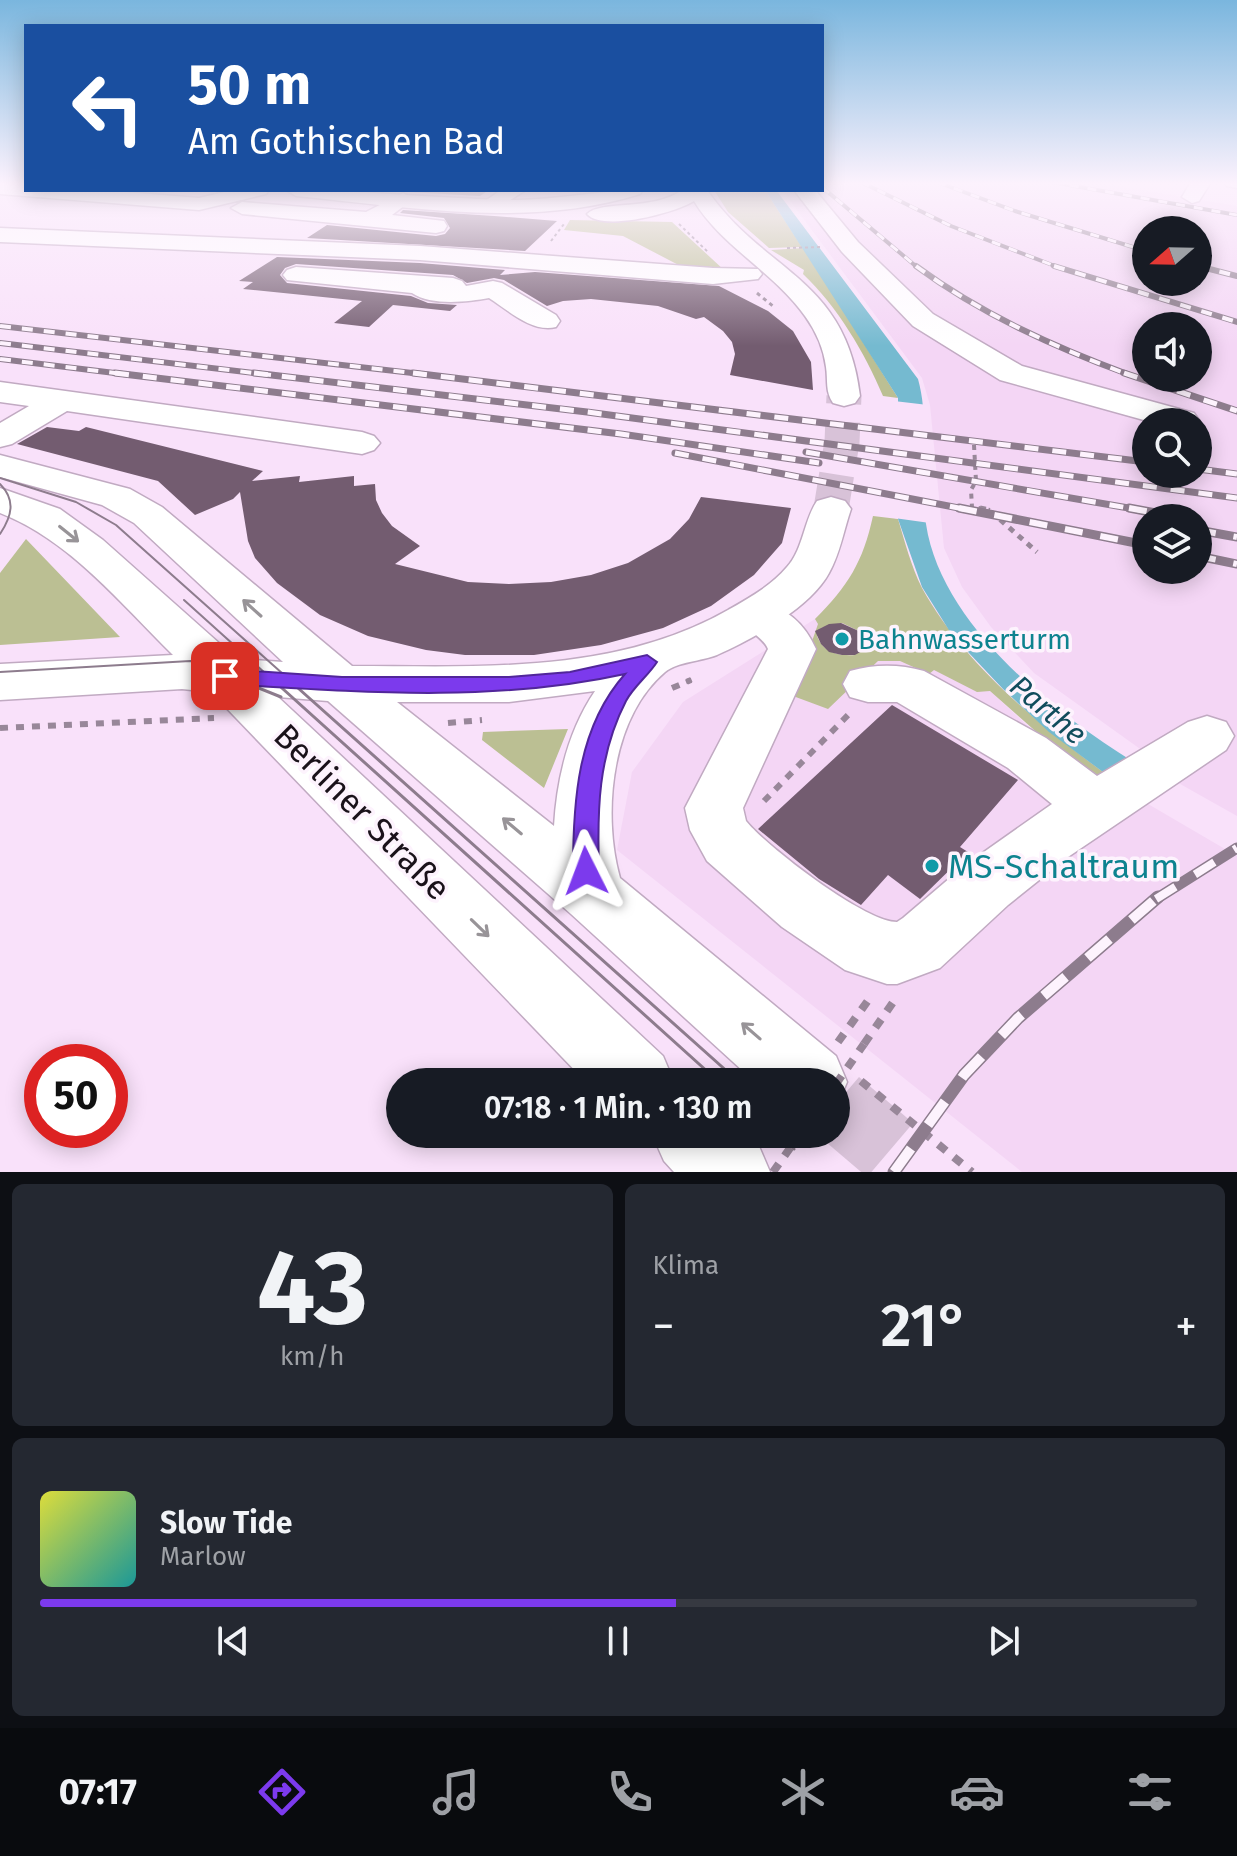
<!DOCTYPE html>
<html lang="de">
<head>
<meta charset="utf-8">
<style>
  :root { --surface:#171b24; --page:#242831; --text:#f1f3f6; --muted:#9ea1a6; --line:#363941; --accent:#7c3aed }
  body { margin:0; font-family:"Fira Sans",sans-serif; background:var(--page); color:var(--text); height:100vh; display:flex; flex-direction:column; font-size:30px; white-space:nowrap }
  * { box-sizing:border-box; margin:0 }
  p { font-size:26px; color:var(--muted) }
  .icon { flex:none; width:44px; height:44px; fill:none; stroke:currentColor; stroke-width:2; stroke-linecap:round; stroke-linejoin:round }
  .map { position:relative; height:1172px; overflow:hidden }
  .drawer { display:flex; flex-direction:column; gap:12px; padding:12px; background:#0d0f14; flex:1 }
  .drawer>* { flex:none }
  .hud { position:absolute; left:24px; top:24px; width:800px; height:168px; border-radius:0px; box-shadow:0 4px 20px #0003; background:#1a4fa0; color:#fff; overflow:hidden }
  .needle { width:52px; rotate:250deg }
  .fabs { position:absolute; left:1132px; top:216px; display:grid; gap:16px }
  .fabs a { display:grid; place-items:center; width:80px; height:80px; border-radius:50%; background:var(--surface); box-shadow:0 4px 20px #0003; font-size:40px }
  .speed { position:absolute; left:24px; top:1044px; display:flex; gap:16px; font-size:40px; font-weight:700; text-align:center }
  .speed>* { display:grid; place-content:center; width:104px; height:104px; border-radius:50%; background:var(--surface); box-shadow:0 4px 20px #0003; line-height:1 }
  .speed .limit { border:12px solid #d22; background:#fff; color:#111 }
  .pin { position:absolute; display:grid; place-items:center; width:68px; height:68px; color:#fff; margin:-34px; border-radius:16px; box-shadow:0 4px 12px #0006 }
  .me { position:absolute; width:88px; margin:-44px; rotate:357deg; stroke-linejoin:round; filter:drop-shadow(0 0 6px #0008) }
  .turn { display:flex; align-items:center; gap:28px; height:168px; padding:0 32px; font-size:36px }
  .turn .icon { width:104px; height:104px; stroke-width:2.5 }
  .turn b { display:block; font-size:56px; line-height:68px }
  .big { font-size:60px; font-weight:600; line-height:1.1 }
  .drawer .widget { flex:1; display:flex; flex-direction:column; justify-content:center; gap:12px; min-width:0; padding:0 28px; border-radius:12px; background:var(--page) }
  .drawer .dial { align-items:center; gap:0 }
  .dial b { font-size:104px; line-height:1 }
  .song { display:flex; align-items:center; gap:24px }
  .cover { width:96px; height:96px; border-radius:12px; background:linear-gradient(135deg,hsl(60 70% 55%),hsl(180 70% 35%)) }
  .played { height:8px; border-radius:4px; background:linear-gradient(90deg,var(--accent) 55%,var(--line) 55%) }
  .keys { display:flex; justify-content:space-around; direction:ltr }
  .heat { display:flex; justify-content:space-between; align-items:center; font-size:44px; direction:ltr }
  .drawer .tiles { flex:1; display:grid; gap:12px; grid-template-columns:1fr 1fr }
  .widget:last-child { grid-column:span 2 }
  .trip { position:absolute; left:386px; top:1068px; width:464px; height:80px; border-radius:40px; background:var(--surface); box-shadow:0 4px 20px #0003; font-weight:600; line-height:80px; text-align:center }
  .tab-bar { display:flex; height:128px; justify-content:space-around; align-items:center; background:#090b0e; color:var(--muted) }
  .tab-bar .icon { width:56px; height:56px }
  .tab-bar .active { color:var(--accent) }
  .tab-bar b { font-size:36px; color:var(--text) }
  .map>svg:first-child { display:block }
  .built { fill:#f4d6f5; fill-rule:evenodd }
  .green { fill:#bbbf93; fill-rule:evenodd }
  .water { fill:#75bad0 }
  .pier { fill:#f9e1fa }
  .building { fill:#735c70 }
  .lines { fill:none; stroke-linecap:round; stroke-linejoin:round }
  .major-tunnel-far1 { stroke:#d8c2d8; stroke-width:35; stroke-dasharray:35 18; stroke-linecap:butt }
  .major-tunnel { stroke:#d8c2d8; stroke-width:71; stroke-dasharray:71 35; stroke-linecap:butt }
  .minor-casing { stroke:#c1aac2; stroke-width:3 }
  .major-casing { stroke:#c1aac2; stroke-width:3 }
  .path-far5 { stroke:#988799; stroke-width:2; stroke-dasharray:3 3; stroke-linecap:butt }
  .path-far4 { stroke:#988799; stroke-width:3; stroke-dasharray:4 4; stroke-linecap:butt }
  .path-far3 { stroke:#988799; stroke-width:4; stroke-dasharray:5 5; stroke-linecap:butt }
  .path-far2 { stroke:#988799; stroke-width:5; stroke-dasharray:6 6; stroke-linecap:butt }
  .path-far1 { stroke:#988799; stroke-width:6; stroke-dasharray:8 8; stroke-linecap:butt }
  .path { stroke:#988799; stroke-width:8; stroke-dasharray:10 10; stroke-linecap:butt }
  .minor { fill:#fff; fill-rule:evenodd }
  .major { fill:#fff; fill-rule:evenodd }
  .tram-far1 { stroke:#8d7c8d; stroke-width:2 }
  .tram { stroke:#8d7c8d; stroke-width:3 }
  .rail-far5-casing { stroke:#8d7c8d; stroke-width:4 }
  .rail-far4-casing { stroke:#8d7c8d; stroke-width:6 }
  .rail-far3-casing { stroke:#8d7c8d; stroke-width:7 }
  .rail-far2-casing { stroke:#8d7c8d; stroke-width:9 }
  .rail-far1-casing { stroke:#8d7c8d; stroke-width:11 }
  .rail-casing { stroke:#8d7c8d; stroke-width:13 }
  .rail-far5 { stroke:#fdf3fd; stroke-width:3; stroke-dasharray:9; stroke-linecap:butt }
  .rail-far4 { stroke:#fdf3fd; stroke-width:4; stroke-dasharray:11; stroke-linecap:butt }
  .rail-far3 { stroke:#fdf3fd; stroke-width:5; stroke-dasharray:14; stroke-linecap:butt }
  .rail-far2 { stroke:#fdf3fd; stroke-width:6; stroke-dasharray:18; stroke-linecap:butt }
  .rail-far1 { stroke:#fdf3fd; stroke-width:8; stroke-dasharray:23; stroke-linecap:butt }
  .rail { stroke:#fdf3fd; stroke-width:10; stroke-dasharray:29; stroke-linecap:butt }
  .path-bridge { stroke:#988799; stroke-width:8; stroke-dasharray:10 10; stroke-linecap:butt }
  .oneway { stroke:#989498 }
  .route { fill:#7c3aed; stroke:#51269a; stroke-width:2 }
  .culture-dot { fill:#0f9aa8; stroke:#fdf3fd; stroke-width:3 }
  .labels { text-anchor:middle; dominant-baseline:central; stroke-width:7; stroke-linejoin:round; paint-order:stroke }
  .culture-label { font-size:28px; fill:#0d838f; stroke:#fdf3fd; text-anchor:start }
  .water-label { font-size:30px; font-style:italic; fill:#114d5d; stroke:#fdf3fd }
  .near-street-label { font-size:34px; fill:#1a121a; stroke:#fdf3fd }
  .near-culture-label { font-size:34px; fill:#0d838f; stroke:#fdf3fd; text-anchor:start }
</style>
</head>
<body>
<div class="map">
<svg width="1237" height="1172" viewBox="0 0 1237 1172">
  <rect width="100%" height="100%" fill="#f9e1fa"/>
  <!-- built -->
  <path class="built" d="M822 182H1094L1237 206V1172H1022L617 850 632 772 683 702 815 619 845 589 866 547 873 516 990 691 1028 726 1104 782 1143 751 1034 673 991 627 962 587 944 548 930 405 922 378 782 190H822ZM1146 230H1198V282H1146ZM1146 326H1198V378H1146ZM1146 422H1198V474H1146ZM1146 518H1198V570H1146Z"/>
  <!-- green -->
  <path class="green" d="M714 190H765L802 247 769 248 728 212Z
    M570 220 672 222 724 270 690 271 623 236 564 230Z
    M804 248 898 398 883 396C865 353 837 306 803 274L804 270 771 250Z
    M873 516 898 519C905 542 911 566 922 588 966 667 1040 725 1111 778L1104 782 1058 751 990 691 977 692 934 670 929 674 900 661H878L828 709 793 696 818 624 815 619C848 586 863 562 873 516ZM842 623 863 633 855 655C838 656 824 653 817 636L821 628Z
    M26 539 120 637 0 645V573Z
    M568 729 544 788 482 740 483 732Z"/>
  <!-- water -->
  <path class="water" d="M765 190H776L918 379C931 426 918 476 926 524 941 624 1051 710 1132 761L1111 778 1049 732 1003 689 952 635 922 587 898 519V398Z"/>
  <!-- pier -->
  <path class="pier" d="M894 401 928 405 930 523 894 518Z
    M1134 758 1237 816V856L1107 780Z"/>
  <!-- building -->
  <path class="building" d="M373 190H489L480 196Z
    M403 210 494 216 557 221 525 251 307 238 327 225 436 236 445 234 450 228 444 218 400 213Z
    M277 257 420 263 505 270 500 275 535 272 719 286 768 311 793 331 811 362 813 390 730 375 735 354 732 342 723 331 704 317 696 319 658 306 591 299 563 301 547 306 504 280 494 278 467 283 453 275 296 264 285 268 280 275 287 283 411 296 428 303 457 305 450 311 393 305 369 327 334 323 362 301 243 289 253 282 239 281Z
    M47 427 79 431 86 427 263 471 252 481 300 476 299 482 354 476V486L375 484 376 500 382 513 392 526 420 546 395 564 468 582 509 584 551 582 591 575 628 563 670 539 689 519 701 497 791 508 782 543 754 575 711 606 663 628 601 645 534 655H465L426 650 368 636 320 615 277 583 255 558 248 541 240 492 233 499 195 515 158 481 17 444Z
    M841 623 863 633 869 647 855 655H842L829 652 821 644 815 631 829 624Z
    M892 705 1018 780 960 847 968 852 920 899 888 875 861 905 819 879 758 829Z"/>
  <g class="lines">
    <!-- major-tunnel-far1 -->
    <path class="major-tunnel-far1" d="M831 509 842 442 844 396"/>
    <!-- major-tunnel -->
    <path class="major-tunnel" d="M836 1104 916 1172"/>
    <defs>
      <path id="minor" d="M0 182 26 184V190H101L199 198 233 190H269L266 194 199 210 0 194Z
        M1191 182H1211L1199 201 1192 203 1182 197Z
        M1224 182H1237V188L1227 186Z
        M501 190H526L498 208H484L481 204Z
        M794 190H815L858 242 933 314 1022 366 1194 413 1199 420 1151 422 1000 380 913 326 842 252Z
        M403 193 413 199 392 215 444 221 447 226 444 231 436 233 242 214 231 208 242 202 366 212Z
        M0 228 420 246 713 268 758 269 762 274 758 279 713 284 420 260 0 242Z
        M296 267 453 278 462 281 466 286 493 281 502 283 556 315 560 321 556 327C532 333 508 310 489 298 467 302 431 306 412 293L287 280 283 275 287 270Z
        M0 382 362 432 374 436 380 443 374 450 362 454 67 411 12 444 0 447V423L29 406 0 402Z
        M757 600C786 608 804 622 816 649L743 808 746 821C767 847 865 922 897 922L903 918 964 866 1052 804 1008 768 897 702H868L850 697 843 684 850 671C875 664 899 664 924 671L1046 738 1097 776 1188 722 1207 716 1226 722 1234 736 1226 750 1068 857 1008 905 940 968 897 984H887L845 970 782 927 707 861 690 830 685 808 768 649C762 635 743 629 734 615L741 604Z"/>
      <path id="major" d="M286 190C362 190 438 199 514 200 558 200 600 190 643 190L640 194C529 229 409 207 296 196Z
        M682 190H707C764 273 846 277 860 396L855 403 844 406 833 403C825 392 828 380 826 367 824 350 816 331 805 316 774 272 722 247 694 201 675 213 603 232 587 214 600 200 655 211 682 190Z
        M0 455 130 489 162 507 352 666C478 666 614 675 728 610 749 598 771 586 787 567 803 550 804 520 817 501L831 497 845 501 851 509C844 529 840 554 829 573 810 608 753 639 717 655 702 661 677 662 665 672 611 718 602 814 620 878L836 1056 847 1082 836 1108V1082H755L571 914 328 701 278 697 663 1056 674 1082H586L211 692 182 689 0 700V664L173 655C121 604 70 540 0 513V488L60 509 103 540 237 659 283 662 134 523 102 505 0 477ZM595 691C568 731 557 778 554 826L397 702H509Z
        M652 1134H748L758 1144 770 1172H674L664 1161Z"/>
    </defs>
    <!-- minor casing -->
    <use href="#minor" class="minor-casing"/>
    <!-- major casing -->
    <use href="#major" class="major-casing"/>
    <!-- path-far5 -->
    <path class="path-far5" d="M679 224 709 253
      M551 241 564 224
      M787 248 821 247"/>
    <!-- path-far4 -->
    <path class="path-far4" d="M757 293 774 307"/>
    <!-- path-far3 -->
    <path class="path-far3" d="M974 445 976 481 971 490 972 507 990 510"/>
    <!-- path-far2 -->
    <path class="path-far2" d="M980 508 989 510 1037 552
      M686 682 696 678"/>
    <!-- path-far1 -->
    <path class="path-far1" d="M672 688 691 680
      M448 723 482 720
      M0 728 214 718
      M764 801 852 711"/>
    <!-- path -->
    <path class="path" d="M838 1042 872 995
      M864 1044 896 998
      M861 1081 972 1172"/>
    <!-- minor -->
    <use href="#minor" class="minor"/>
    <!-- major -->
    <use href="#major" class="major"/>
    <!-- tram-far1 -->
    <path class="tram-far1" d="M0 478 76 502 116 525 292 682
      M0 484C16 500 12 516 0 534
      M184 600 275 682
      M0 672 190 661 221 662 259 669
      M225 676 246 682"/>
    <!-- tram -->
    <path class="tram" d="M239 680 281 697
      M273 680 719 1082
      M289 680 739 1082
      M777 1134 794 1149
      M798 1134 803 1139"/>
    <defs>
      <path id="rail-far5" d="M861 182 951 226 1060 268
        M937 182 1015 211 1146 251
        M1052 182 1237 215
        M822 187 918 268
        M1198 266 1204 268"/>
      <path id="rail-far4" d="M916 266C981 314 1054 347 1130 375
        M1054 266 1237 322
        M1198 266 1237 276
        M0 326 430 375
        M0 343 271 375
        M0 359 131 375"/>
      <path id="rail-far3" d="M115 373 621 434 819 463
        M254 373 587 412 1237 498
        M413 373 1146 462
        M1124 373 1237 411
        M806 452 1140 510
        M675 453 969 510
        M1198 469 1237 474"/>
      <path id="rail-far2" d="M959 508 1146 545
        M1129 508 1183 518
        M1198 530 1237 537
        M1198 556 1237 564"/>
      <path id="rail-far1" d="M1156 899 1237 848"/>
      <path id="rail" d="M894 1172 964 1075 1018 1018 1158 897"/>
    </defs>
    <!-- rail-far5 casing -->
    <use href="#rail-far5" class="rail-far5-casing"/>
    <!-- rail-far4 casing -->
    <use href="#rail-far4" class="rail-far4-casing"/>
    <!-- rail-far3 casing -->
    <use href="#rail-far3" class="rail-far3-casing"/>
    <!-- rail-far2 casing -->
    <use href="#rail-far2" class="rail-far2-casing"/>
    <!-- rail-far1 casing -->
    <use href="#rail-far1" class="rail-far1-casing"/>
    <!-- rail casing -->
    <use href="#rail" class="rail-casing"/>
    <!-- rail-far5 -->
    <use href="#rail-far5" class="rail-far5"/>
    <!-- rail-far4 -->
    <use href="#rail-far4" class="rail-far4"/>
    <!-- rail-far3 -->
    <use href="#rail-far3" class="rail-far3"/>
    <!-- rail-far2 -->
    <use href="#rail-far2" class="rail-far2"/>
    <!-- rail-far1 -->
    <use href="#rail-far1" class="rail-far1"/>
    <!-- rail -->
    <use href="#rail" class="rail"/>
    <!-- path-bridge -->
    <path class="path-bridge" d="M836 1084 864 1044
      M773 1172 800 1134"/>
  </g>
  <!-- one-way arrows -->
  <defs><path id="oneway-shaft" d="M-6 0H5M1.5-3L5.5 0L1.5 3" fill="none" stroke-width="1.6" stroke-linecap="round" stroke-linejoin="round" transform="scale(2)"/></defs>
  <g class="oneway">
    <use href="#oneway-shaft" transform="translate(69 534) rotate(39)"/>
    <use href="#oneway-shaft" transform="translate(252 608) rotate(-138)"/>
    <use href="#oneway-shaft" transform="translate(512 826) rotate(-140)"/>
    <use href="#oneway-shaft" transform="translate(480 928) rotate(44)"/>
    <use href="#oneway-shaft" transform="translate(751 1031) rotate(-139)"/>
  </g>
  <!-- sky -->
  <linearGradient id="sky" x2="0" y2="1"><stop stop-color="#7ab6de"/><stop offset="0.53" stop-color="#fcf2fd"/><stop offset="1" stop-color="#fcf2fd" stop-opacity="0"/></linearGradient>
  <rect width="1237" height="346" fill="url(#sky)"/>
  <!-- route -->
  <path class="route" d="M647 655 657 662C648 676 634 686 626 701 598 755 597 811 599 871L595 879 586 882 577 879 573 871C573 802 577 728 625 674 494 703 358 692 225 684L218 682 215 676 218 671 225 669 342 677H509L570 672Z"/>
  <!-- markers -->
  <g class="culture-dot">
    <circle cx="842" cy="639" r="8"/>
    <circle cx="932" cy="866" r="8"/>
  </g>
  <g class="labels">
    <!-- culture labels -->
    <g class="culture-label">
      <text x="858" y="639">Bahnwasserturm</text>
    </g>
    <!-- water labels -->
    <g class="water-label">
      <text transform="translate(1048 710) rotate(40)">Parthe</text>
    </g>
    <!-- near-street labels -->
    <g class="near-street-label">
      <text transform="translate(362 812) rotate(45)">Berliner Straße</text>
    </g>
    <!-- near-culture labels -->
    <g class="near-culture-label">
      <text x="948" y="866">MS-Schaltraum</text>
    </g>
  </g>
</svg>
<div class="fabs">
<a><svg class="needle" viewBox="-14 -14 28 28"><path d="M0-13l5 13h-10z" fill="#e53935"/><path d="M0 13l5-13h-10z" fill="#9ea1a6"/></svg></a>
<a><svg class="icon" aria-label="sound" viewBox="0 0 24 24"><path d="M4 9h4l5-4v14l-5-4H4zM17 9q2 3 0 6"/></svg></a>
<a><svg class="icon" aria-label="search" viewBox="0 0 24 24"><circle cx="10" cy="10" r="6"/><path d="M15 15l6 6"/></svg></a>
<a><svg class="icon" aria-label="layers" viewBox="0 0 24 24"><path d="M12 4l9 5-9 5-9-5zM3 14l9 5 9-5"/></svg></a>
</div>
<div class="speed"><div class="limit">50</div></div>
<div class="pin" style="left:225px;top:676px;background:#d93025"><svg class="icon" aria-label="arrive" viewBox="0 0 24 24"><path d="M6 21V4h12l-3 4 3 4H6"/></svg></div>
<svg class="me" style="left:586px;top:871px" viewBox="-20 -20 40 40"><path d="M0-17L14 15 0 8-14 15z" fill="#7c3aed" stroke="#fff" stroke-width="4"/></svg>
<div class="trip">07:18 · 1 Min. · 130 m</div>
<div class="hud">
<div class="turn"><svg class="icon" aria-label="left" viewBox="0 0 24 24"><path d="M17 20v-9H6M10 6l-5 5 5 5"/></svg><div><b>50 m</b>Am Gothischen Bad</div></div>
</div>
</div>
<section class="drawer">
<div class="tiles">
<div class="widget dial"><b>43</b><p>km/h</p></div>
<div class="widget"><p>Klima</p>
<div class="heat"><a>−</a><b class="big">21°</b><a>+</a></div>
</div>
<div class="widget">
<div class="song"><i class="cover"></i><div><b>Slow Tide</b><p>Marlow</p></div></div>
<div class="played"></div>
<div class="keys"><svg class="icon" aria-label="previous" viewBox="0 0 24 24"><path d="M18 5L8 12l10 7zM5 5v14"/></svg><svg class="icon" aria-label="pause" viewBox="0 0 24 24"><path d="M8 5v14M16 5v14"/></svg><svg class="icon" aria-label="next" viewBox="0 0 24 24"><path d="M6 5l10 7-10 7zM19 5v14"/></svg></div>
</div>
</div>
</section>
<nav class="tab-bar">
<b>07:17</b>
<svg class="icon active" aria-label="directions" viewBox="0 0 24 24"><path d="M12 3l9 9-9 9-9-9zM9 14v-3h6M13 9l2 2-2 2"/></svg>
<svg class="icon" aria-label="music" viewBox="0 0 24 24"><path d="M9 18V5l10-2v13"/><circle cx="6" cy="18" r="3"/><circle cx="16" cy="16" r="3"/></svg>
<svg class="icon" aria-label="phone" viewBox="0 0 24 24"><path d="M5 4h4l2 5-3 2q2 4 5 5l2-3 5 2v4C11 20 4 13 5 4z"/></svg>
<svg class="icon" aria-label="climate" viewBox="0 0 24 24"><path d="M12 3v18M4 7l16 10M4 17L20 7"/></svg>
<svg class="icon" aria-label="car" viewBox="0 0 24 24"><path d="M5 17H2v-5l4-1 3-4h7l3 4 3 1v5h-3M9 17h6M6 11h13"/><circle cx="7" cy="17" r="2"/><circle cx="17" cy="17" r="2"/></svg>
<svg class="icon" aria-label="filters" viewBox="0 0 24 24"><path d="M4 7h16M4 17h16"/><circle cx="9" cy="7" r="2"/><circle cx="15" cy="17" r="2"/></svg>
</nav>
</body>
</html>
